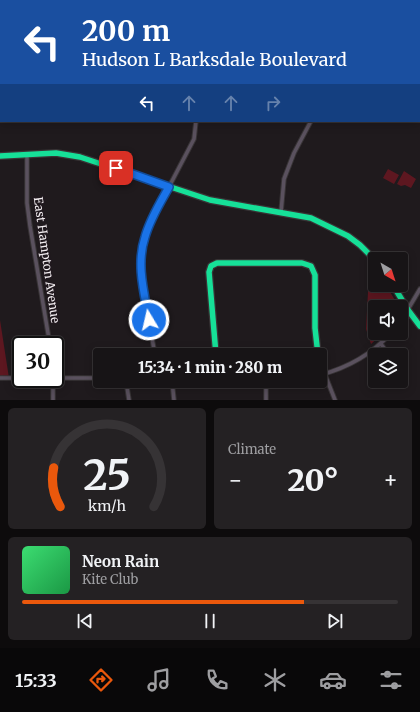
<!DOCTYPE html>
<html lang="en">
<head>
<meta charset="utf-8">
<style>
  :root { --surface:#171416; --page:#242123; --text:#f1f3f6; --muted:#9e9ea1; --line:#363335; --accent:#ea580c }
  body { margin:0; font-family:Merriweather,serif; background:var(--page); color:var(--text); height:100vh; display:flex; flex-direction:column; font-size:15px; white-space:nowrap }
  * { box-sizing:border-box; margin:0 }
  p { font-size:13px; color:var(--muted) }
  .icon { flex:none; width:22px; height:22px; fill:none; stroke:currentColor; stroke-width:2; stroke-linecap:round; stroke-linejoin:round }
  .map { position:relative; height:400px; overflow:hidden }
  .panel { display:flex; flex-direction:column; gap:8px; padding:8px; background:#0d0b0c; flex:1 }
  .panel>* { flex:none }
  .banner { position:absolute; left:0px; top:0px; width:420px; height:122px; box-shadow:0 2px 10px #0003,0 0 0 1px var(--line); background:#1a4fa0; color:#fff; overflow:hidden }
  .needle { width:26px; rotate:141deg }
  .buttons { position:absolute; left:368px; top:252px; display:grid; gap:8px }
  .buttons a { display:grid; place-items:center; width:40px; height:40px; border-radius:4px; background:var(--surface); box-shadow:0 2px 10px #0003,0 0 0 1px var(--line); font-size:20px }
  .speed { position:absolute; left:12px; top:336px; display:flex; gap:8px; font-size:20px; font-weight:700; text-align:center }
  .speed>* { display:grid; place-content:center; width:52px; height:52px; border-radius:50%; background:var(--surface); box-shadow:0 2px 10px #0003,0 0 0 1px var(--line); line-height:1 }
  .speed .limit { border:2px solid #111; border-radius:6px; background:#fff; color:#111 }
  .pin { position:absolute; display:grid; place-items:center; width:34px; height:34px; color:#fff; margin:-17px; border-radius:8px; box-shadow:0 2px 6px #0006 }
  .me { position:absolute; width:44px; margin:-22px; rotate:351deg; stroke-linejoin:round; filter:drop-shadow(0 0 3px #0008) }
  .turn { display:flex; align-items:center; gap:14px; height:84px; padding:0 16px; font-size:18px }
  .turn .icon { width:52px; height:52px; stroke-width:2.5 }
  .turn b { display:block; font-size:28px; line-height:34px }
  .lanes { display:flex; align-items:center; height:38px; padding:0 16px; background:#0003; justify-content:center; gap:20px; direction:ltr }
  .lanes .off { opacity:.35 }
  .big { font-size:30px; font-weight:800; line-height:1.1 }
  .panel .tile { flex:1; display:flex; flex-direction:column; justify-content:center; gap:6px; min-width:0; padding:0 14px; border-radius:6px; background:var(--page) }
  .panel .dial { align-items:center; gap:0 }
  .dial svg { height:104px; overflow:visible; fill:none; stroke:var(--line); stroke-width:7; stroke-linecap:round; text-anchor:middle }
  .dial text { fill:var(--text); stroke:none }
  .song { display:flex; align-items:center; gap:12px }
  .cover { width:48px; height:48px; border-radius:6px; background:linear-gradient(135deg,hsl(140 70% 55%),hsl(140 70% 35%)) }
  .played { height:4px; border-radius:2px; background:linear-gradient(90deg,var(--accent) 75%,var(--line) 75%) }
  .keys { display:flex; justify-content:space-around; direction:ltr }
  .heat { display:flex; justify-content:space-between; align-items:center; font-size:22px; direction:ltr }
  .panel .tiles { flex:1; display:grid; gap:8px; grid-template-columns:1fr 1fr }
  .tile:last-child { grid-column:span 2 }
  .trip { position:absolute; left:93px; top:348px; width:234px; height:40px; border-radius:4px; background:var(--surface); box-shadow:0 2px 10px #0003,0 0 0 1px var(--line); font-weight:800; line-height:40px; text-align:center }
  .tab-bar { display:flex; height:64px; justify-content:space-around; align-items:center; background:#090809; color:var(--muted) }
  .tab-bar .icon { width:28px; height:28px }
  .tab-bar .active { color:var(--accent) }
  .tab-bar b { font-size:18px; color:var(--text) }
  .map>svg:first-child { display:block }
  .green { fill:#5d1720 }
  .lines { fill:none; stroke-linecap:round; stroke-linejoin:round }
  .street-casing { stroke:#383436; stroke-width:5.5 }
  .fast-casing { stroke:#383436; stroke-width:8 }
  .street { stroke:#5a515e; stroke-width:3.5 }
  .fast { stroke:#16e098; stroke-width:5.5 }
  .route-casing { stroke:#114b97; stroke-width:10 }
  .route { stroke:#1a73e8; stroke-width:7 }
  .labels { text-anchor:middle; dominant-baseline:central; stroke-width:3.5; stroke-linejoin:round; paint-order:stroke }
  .street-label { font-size:12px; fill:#f3eef1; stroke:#20191e }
</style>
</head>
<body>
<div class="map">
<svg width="420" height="400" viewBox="0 0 420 400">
  <rect width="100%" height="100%" fill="#1f1a1d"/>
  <!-- green -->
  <path class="green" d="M388 169 399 175 394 184 383 178Z
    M404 171 416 179 411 188 405 185 401 186 397 184Z
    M375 273V285H386L399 307H375V333H383L371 344 366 329 368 292 371 277Z
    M0 320 9 378H0Z"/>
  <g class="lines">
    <defs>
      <path id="street" d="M104 0 105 1
        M419 18 420 17
        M27 154V203L30 226 50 345
        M281 212 284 179 294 153 311 121
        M401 321 420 289
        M381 344 389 355
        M155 355 141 276 142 251 148 227 194 139 196 121
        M320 362 335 400
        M401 371 402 377
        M320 375C347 368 372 354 391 333
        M0 378H21
        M55 378H100
        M126 381 129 400
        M172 381 174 400
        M53 400V379
        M266 400V381"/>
      <path id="fast" d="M254 0 256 1
        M419 103 420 104
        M0 156 56 153 80 157 210 200 311 218 348 236 360 245 375 260
        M393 285 408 310 420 326
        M216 355 209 272 211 266 217 263H302L311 266 315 275V328L318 355"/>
    </defs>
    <!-- street casing -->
    <use href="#street" class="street-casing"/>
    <!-- fast casing -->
    <use href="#fast" class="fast-casing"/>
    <!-- street -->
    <use href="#street" class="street"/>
    <!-- fast -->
    <use href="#fast" class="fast"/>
  </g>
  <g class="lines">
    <defs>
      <path id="route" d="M116 168 169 187C160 203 150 219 145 237 136 264 144 292 149 320"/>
    </defs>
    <!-- route casing -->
    <use href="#route" class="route-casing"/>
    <!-- route -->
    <use href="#route" class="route"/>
  </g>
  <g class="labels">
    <!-- street labels -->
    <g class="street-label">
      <text transform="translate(47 260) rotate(82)">East Hampton Avenue</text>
    </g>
  </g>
</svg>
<div class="buttons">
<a><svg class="needle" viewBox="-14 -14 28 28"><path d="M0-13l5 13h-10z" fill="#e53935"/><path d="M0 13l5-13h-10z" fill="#9e9ea1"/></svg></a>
<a><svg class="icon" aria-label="sound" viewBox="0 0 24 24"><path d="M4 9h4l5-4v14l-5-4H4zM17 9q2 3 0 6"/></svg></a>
<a><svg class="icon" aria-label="layers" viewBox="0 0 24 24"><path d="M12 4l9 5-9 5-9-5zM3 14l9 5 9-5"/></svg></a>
</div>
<div class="speed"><div class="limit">30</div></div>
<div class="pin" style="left:116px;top:168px;background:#d93025"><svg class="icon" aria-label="arrive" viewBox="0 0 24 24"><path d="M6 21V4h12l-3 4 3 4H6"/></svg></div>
<svg class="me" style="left:149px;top:320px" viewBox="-20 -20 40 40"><circle r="17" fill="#1a73e8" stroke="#fff" stroke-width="3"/><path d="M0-11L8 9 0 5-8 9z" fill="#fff"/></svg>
<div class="trip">15:34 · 1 min · 280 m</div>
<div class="banner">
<div class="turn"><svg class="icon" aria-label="left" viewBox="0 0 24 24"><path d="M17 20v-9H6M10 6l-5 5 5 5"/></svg><div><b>200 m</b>Hudson L Barksdale Boulevard</div></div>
<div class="lanes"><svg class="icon" aria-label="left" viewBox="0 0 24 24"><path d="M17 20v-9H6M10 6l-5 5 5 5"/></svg><svg class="icon off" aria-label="ahead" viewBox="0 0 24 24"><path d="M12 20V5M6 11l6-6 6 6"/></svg><svg class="icon off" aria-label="ahead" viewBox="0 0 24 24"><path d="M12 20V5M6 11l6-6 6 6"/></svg><svg class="icon off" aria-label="right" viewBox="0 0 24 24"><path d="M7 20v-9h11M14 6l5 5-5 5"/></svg></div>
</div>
</div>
<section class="panel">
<div class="tiles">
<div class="tile dial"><svg viewBox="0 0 100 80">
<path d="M14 69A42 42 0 1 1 86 69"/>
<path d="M14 69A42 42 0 0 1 9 39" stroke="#ea580c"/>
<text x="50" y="56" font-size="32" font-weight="700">25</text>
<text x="50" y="72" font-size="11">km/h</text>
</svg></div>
<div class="tile"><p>Climate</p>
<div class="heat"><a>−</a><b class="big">20°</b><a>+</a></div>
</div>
<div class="tile">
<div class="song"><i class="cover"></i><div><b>Neon Rain</b><p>Kite Club</p></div></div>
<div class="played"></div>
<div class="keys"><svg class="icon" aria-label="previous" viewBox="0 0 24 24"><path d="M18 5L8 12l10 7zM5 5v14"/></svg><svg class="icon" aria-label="pause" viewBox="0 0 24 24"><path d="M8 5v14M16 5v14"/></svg><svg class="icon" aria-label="next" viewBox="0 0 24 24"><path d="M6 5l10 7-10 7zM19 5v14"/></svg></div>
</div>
</div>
</section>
<nav class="tab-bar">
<b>15:33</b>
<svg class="icon active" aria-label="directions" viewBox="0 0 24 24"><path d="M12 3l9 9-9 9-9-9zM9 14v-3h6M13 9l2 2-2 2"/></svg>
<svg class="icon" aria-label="music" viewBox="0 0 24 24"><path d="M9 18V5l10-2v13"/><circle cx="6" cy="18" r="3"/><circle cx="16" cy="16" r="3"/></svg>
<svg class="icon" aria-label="phone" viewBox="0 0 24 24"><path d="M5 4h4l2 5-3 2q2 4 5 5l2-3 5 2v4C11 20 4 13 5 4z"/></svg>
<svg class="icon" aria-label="climate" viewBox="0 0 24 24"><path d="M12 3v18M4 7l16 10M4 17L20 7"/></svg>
<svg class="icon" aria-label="car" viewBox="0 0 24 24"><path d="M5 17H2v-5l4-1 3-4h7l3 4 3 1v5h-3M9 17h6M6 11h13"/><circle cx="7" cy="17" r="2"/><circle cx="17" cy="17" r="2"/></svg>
<svg class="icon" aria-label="filters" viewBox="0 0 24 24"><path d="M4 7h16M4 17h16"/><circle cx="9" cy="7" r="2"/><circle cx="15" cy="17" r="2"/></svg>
</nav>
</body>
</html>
